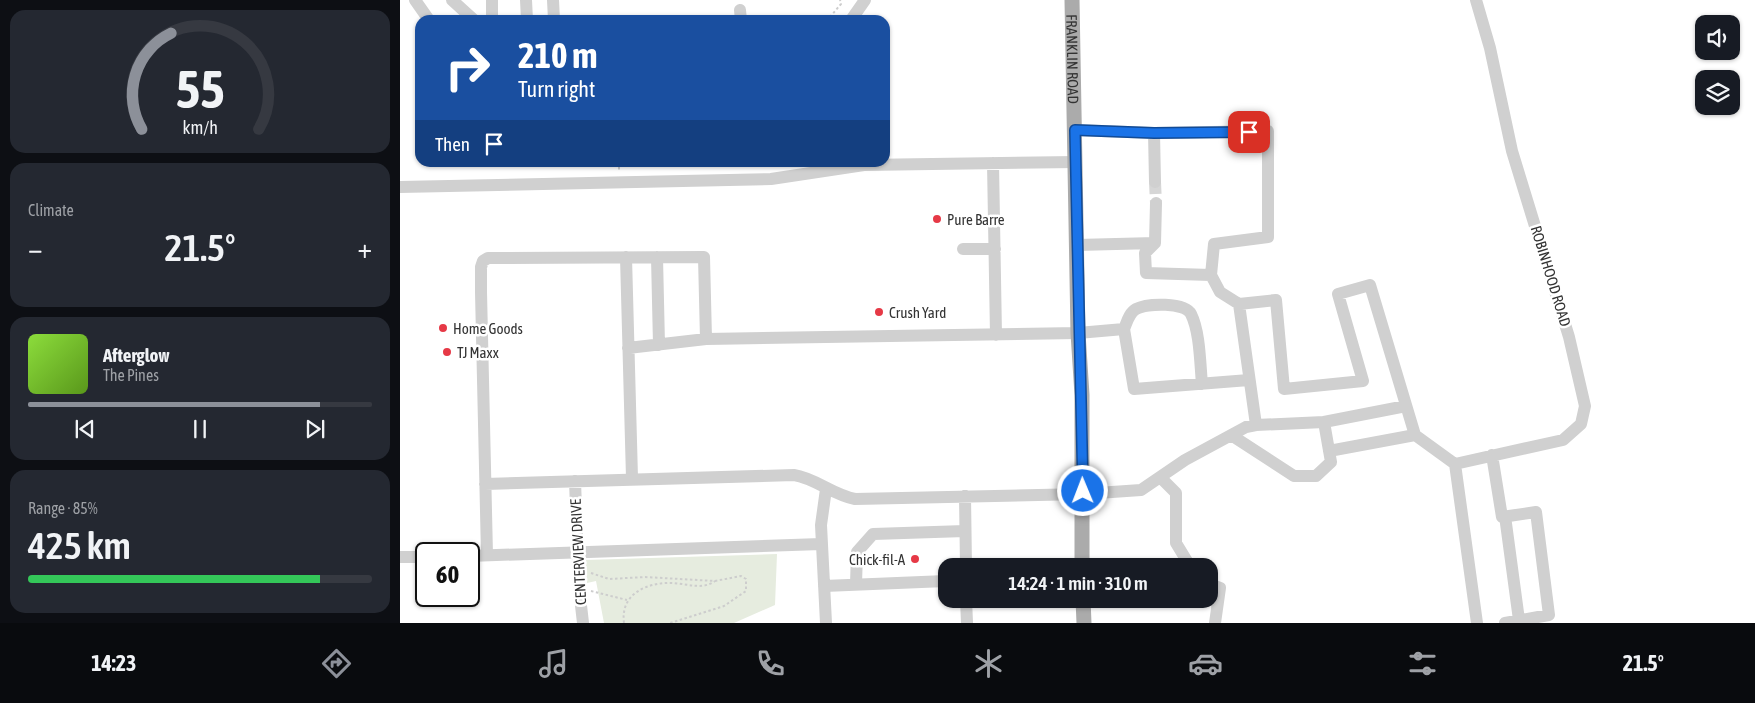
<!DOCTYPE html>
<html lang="en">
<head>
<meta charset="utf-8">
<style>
  :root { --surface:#171b24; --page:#242831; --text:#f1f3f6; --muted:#9ea1a6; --line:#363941; --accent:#8c9099 }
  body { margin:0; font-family:"Asap Condensed",sans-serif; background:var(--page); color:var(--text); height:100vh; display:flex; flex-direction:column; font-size:19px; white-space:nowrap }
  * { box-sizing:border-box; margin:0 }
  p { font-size:16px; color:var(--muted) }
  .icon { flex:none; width:28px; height:28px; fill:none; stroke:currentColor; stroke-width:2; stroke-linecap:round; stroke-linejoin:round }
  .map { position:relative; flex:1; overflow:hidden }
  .panel { display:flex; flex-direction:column; gap:10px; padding:10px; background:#0d0f14; width:400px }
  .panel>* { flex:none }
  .hud { position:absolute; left:15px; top:15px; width:475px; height:152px; border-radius:15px; box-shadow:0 1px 4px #0004; background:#1a4fa0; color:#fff; overflow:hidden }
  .tools { position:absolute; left:1295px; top:15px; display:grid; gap:10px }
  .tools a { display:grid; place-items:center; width:45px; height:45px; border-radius:10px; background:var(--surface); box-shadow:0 1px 4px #0004; font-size:25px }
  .speed { position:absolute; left:15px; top:542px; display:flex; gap:10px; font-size:25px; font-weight:700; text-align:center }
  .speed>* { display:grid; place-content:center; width:65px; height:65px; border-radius:50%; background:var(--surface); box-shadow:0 1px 4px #0004; line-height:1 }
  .speed .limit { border:2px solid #111; border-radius:8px; background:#fff; color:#111 }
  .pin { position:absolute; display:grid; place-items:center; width:42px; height:42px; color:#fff; margin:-21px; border-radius:10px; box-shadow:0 2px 8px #0006 }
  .me { position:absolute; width:55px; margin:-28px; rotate:359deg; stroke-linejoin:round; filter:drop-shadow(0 0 4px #0008) }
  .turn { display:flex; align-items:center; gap:18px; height:105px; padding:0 20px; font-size:22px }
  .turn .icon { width:65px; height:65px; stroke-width:2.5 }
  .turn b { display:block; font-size:35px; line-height:42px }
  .then { display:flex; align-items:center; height:48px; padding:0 20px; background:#0003; gap:10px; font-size:19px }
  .big { font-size:38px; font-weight:600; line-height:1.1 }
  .panel .tile { flex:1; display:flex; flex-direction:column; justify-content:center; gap:8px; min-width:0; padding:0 18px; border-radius:15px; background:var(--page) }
  .panel .dial { align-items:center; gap:0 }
  .dial svg { height:130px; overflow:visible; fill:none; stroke:var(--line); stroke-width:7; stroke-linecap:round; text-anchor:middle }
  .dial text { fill:var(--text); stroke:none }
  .song { display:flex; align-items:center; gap:15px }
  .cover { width:60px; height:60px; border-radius:8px; background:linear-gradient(135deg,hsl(90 70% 55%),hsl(90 70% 35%)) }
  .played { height:5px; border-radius:2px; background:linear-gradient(90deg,var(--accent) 85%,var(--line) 85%) }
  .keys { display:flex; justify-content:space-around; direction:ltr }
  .heat { display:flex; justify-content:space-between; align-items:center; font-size:28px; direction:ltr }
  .charge { height:8px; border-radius:4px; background:linear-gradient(90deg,#34c759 85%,var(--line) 0) }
  .trip { position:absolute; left:538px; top:558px; width:280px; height:50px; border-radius:15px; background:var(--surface); box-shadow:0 1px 4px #0004; font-weight:600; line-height:50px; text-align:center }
  .tabs { display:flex; height:80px; justify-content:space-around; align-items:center; background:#090b0e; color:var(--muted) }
  .tabs .icon { width:35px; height:35px }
  .tabs .active { color:var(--accent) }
  .tabs b { font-size:22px; color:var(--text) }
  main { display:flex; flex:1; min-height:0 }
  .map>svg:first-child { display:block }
  .green { fill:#e6ecdf }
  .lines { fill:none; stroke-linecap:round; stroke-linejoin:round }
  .minor-tunnel { stroke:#d6d6d6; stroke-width:12; stroke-dasharray:12 6; stroke-linecap:butt }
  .path { stroke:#cdcdcd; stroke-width:2; stroke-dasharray:2.5 2.5; stroke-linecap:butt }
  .minor { stroke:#d0d0d0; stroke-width:12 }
  .major { stroke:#ababab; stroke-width:15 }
  .route-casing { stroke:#114b97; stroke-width:12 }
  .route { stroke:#1a73e8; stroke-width:9 }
  .poi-dot { fill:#e63946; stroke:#fff; stroke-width:2 }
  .labels { text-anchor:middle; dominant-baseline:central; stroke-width:5; stroke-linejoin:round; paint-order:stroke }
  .street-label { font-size:15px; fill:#333; stroke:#fff }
  .poi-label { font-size:15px; fill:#333; stroke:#fff; text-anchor:start }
</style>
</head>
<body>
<main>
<section class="panel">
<div class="tile dial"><svg viewBox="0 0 100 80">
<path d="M14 69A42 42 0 1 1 86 69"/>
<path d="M14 69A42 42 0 0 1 32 10" stroke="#8c9099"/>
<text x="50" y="56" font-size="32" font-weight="700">55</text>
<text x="50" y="72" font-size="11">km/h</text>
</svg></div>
<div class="tile"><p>Climate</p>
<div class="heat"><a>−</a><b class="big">21.5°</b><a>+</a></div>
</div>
<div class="tile">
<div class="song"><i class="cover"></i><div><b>Afterglow</b><p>The Pines</p></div></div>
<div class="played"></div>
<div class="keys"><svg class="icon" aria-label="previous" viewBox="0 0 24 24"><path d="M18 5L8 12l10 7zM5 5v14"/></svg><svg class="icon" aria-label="pause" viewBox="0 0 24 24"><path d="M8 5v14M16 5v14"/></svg><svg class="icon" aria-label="next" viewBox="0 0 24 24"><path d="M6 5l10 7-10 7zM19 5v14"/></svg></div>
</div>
<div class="tile"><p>Range · 85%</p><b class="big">425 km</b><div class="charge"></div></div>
</section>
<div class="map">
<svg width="1355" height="623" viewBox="0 0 1355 623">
  <rect width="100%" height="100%" fill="#fff"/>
  <!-- green -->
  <path class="green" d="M377 554 375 605 334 623H204L196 581 187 583 185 560Z"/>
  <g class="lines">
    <!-- minor-tunnel -->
    <path class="minor-tunnel" d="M755 182 756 203"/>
    <!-- path -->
    <path class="path" d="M430 17 441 4 440 0
      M219 162V170
      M191 573 209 579 245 577 315 581 341 576 346 579V591L324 606 270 623
      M191 591 227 600
      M224 623C220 593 248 582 273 583 288 584 303 590 315 581"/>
    <!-- minor -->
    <path class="minor" d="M15 0 29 20
      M52 0 74 20
      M92 0V20
      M126 0 127 20
      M153 0 154 20
      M340 10 341 20
      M451 20 465 0
      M675 130 754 133 868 131V237L814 244 811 275
      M754 133 755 182
      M593 163 596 335
      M0 187 371 179 464 165 676 162
      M755 243 756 203
      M677 245 755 243 745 253 746 273 811 275 820 292 839 304
      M563 249H595
      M226 257 232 478
      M257 257 259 345
      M724 329C727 322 729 313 736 309 747 303 785 302 791 314 800 332 800 363 802 384
      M228 348 306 339 678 333 724 329 734 389 849 380
      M856 425 924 422
      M831 435 894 476H916L931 462 924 422 1006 406
      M929 451 1015 435
      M1092 455 1102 517 1136 512 1149 615 1105 623
      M1055 464 1163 440 1181 424 1185 406 1169 337 1112 151 1090 48 1076 0
      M760 477 776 493V543L790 566
      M175 481 179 588 183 623
      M85 484 394 475C415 478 433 495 455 499L683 494 741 490 785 460 846 427 856 425 839 304 876 300 884 389 963 381 938 294 970 285 1015 435 1055 464 1077 623
      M565 496 566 566
      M1105 516 1119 620
      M87 555 81 292V267L83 261 88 258 304 257 306 339
      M69 556 421 544
      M0 557H26
      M456 584 457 552 473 534 565 531
      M809 584 820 588 815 623
      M424 586 546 581
      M566 599 567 623
      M426 623 421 525 426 489"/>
    <!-- major -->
    <g class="major">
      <path id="s1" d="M672 0 678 333 682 395V566"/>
      <path d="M683 599 684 623"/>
    </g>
  </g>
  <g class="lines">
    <defs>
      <path id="route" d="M683 491 675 130 754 133 849 132"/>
    </defs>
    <!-- route casing -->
    <use href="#route" class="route-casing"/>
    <!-- route -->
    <use href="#route" class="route"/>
  </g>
  <!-- markers -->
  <g class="poi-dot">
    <circle cx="537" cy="219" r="5"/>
    <circle cx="479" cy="312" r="5"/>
    <circle cx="43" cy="328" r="5"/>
    <circle cx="47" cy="352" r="5"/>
    <circle cx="515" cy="559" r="5"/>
  </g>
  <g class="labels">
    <!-- street labels -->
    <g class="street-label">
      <text stroke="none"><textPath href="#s1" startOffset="59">FRANKLIN ROAD</textPath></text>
      <text transform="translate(1151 276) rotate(73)">ROBINHOOD ROAD</text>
      <text transform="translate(178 552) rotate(-93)">CENTERVIEW DRIVE</text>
    </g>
    <!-- poi labels -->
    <g class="poi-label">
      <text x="547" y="219">Pure Barre</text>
      <text x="489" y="312">Crush Yard</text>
      <text x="53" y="328">Home Goods</text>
      <text x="57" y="352">TJ Maxx</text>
      <text x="505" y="559" text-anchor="end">Chick-fil-A</text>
    </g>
  </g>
</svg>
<div class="tools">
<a><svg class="icon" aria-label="sound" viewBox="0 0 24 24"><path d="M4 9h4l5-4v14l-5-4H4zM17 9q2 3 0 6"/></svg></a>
<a><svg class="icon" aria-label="layers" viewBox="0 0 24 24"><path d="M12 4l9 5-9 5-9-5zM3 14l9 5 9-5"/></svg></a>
</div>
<div class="speed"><div class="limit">60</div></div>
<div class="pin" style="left:849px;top:132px;background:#d93025"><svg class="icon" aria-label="arrive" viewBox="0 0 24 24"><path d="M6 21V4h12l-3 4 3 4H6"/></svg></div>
<svg class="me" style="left:683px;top:491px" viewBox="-20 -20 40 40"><circle r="17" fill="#1a73e8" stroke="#fff" stroke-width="3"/><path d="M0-11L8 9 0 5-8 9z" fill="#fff"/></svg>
<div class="trip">14:24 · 1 min · 310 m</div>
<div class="hud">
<div class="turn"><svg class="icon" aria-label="right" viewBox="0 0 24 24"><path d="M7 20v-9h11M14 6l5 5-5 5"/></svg><div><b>210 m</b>Turn right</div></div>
<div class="then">Then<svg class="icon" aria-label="arrive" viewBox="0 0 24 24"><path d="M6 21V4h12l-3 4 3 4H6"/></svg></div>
</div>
</div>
</main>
<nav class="tabs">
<b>14:23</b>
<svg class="icon active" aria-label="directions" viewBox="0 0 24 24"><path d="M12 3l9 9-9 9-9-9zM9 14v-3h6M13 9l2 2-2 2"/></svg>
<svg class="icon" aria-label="music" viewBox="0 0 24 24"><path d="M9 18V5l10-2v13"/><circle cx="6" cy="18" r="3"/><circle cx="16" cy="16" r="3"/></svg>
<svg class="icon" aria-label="phone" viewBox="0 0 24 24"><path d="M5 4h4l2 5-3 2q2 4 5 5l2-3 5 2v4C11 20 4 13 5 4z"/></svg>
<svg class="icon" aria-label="climate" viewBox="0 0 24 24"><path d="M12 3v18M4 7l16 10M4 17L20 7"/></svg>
<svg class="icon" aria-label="car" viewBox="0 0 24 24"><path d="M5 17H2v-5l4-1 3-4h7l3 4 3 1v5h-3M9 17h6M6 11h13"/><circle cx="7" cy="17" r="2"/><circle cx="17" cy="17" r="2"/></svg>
<svg class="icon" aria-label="filters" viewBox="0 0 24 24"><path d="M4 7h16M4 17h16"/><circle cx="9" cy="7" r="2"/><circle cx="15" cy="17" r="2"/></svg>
<b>21.5°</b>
</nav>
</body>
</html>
